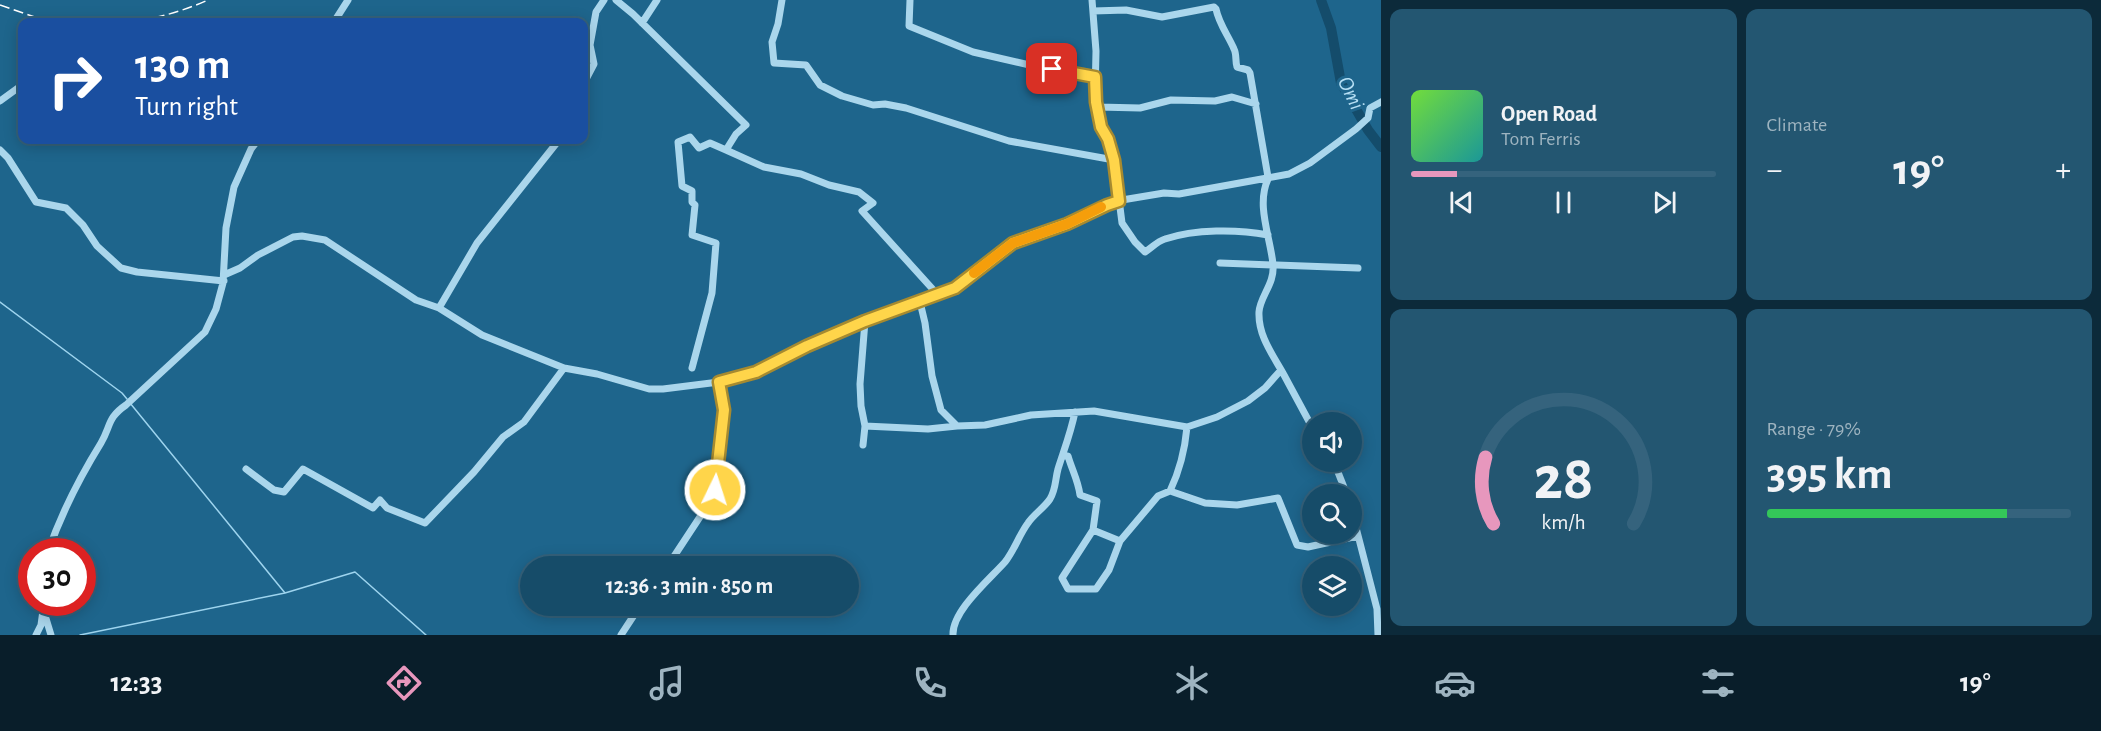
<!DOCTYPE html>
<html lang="en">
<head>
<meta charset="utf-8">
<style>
  :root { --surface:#164c69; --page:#235671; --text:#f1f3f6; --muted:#9eb4c0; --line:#35637d; --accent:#e797bd }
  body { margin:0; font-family:"Alegreya Sans",sans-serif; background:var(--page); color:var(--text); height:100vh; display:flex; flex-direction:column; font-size:22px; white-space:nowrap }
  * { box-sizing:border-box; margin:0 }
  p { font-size:20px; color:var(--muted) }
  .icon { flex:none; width:33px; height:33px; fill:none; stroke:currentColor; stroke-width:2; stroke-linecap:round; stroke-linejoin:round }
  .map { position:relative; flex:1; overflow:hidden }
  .side { display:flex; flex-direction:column; gap:9px; padding:9px; background:#0c2a3a; width:720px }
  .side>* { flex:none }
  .top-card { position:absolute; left:18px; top:18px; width:570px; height:126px; border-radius:12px; box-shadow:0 3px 15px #0003,0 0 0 2px var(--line); background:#1a4fa0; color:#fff; overflow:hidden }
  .controls { position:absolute; left:1302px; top:412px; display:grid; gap:12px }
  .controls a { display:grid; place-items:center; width:60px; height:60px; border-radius:50%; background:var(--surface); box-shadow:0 3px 15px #0003,0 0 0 2px var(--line); font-size:30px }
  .speed { position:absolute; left:18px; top:538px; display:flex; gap:12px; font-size:30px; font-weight:700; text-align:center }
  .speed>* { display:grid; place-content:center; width:78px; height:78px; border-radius:50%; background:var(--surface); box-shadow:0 3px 15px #0003,0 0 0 2px var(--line); line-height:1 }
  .speed .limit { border:9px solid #d22; background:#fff; color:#111 }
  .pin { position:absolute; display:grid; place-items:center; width:51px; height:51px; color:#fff; margin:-26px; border-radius:12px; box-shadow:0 3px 9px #0006 }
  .me { position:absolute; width:66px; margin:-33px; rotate:4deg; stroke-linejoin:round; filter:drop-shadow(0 0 4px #0008) }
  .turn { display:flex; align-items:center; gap:21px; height:126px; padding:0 18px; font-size:27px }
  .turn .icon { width:78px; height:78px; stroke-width:2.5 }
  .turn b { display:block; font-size:42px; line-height:51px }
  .big { font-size:45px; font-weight:600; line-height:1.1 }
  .side .card { flex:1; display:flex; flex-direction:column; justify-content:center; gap:9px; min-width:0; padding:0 21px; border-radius:12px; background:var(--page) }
  .side .dial { align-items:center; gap:0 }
  .dial svg { height:156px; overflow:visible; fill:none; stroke:var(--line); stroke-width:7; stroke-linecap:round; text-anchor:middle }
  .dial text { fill:var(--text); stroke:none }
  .song { display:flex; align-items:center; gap:18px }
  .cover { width:72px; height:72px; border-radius:9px; background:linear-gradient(135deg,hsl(100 70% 55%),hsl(180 70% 35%)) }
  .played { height:6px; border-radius:3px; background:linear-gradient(90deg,var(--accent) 15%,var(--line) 15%) }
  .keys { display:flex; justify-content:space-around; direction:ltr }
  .heat { display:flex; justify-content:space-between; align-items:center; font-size:33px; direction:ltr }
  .charge { height:9px; border-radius:4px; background:linear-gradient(90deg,#34c759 79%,var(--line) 0) }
  .side .tiles { flex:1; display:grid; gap:9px; grid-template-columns:repeat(2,1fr) }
  .trip { position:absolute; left:520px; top:556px; width:339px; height:60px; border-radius:30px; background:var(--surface); box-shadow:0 3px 15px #0003,0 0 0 2px var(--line); font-weight:600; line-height:60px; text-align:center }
  .dock { display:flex; height:96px; justify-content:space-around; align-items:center; background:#091e2a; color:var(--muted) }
  .dock .icon { width:42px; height:42px }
  .dock .current { color:var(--accent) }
  .dock b { font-size:27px; color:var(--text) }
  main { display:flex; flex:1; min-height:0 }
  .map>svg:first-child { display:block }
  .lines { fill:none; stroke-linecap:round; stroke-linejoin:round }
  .stream { stroke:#9ed4ee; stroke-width:1.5 }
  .river { stroke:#144c6b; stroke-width:10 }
  .minor { stroke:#aad6ec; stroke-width:7 }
  .rail { stroke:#fff; stroke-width:1.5; stroke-dasharray:10 4.5; stroke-linecap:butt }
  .route-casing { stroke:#a68a30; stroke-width:15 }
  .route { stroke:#ffd54a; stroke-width:10 }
  .slow { stroke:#f59e0b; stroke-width:10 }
  .labels { text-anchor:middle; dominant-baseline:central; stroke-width:6; stroke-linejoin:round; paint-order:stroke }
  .water-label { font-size:22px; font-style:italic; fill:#b6dff4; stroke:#1e658c }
</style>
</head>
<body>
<main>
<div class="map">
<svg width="1381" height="635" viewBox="0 0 1381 635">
  <rect width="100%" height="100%" fill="#1e658c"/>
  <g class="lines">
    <!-- stream -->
    <path class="stream" d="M0 302 122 393 127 399
      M130 403 285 593
      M80 635 285 593 355 572 426 635"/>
    <!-- river -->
    <path class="river" d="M1321 0 1331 28 1341 83 1368 130 1381 147"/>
    <!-- minor -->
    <path class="minor" d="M616 0 633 14 746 125 736 134 726 150 710 143 699 148 690 137 678 142 682 186 692 191V202L695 205 692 235 716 243 712 293 692 368
      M782 0 778 24 772 42 774 63 806 65 820 85 842 96 873 105 885 104 906 108 1009 141 1114 160
      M910 0 909 26 973 52 1034 66 1095 77
      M1092 0 1096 51 1095 96 1101 127 1108 139 1114 160 1122 223 1135 242 1145 252C1151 248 1158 241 1165 239 1195 229 1237 229 1268 235
      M1093 11 1126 10 1162 17 1214 7 1216 9C1219 24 1228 35 1234 49 1237 55 1235 61 1237 67L1248 70 1250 73 1268 177
      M334 22 348 0
      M642 23 657 0
      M584 83 594 64 590 45 596 12 604 0
      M0 101 22 85
      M1098 107 1140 108 1171 100 1215 101 1232 97 1256 104
      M0 150 8 158 36 202 66 208 83 225 97 246 121 268 137 272 224 281
      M726 150 764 167 801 174 829 185 859 192 873 203 862 211 938 295
      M1268 179C1256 205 1270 236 1273 264 1275 284 1260 296 1259 312 1258 336 1273 355 1284 375 1293 392 1303 410 1312 427
      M1220 263 1358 268
      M224 275 240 268 258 255 293 237 302 236 325 240 416 300 439 308 482 335 564 368 597 374 649 389H663L719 382 756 372 807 346 865 321 955 288 1013 243 1067 224 1107 205 1122 200 1164 193 1179 194 1289 174 1310 163 1356 129 1368 118 1370 108 1381 102
      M920 302 925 323 932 376 941 410 957 426 985 425 1031 415 1094 411 1187 427 1217 417 1248 401 1265 388 1281 370
      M439 308 477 243 559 140
      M865 426 928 429 957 426
      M1187 427C1185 449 1180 470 1170 491L1205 503 1237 505 1278 498 1297 545 1308 547 1358 536
      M863 445 865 426 861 406 860 384 865 321
      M1063 456H1068C1072 470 1078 480 1080 495L1097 501 1093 530 1120 541 1158 496 1170 491
      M1334 462 1347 495
      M246 469 274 490 284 492 303 469 373 508 380 500 387 508 425 523 474 472 503 437 524 422 564 368
      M1352 512 1377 609 1378 635
      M1093 530 1062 578 1068 589H1096L1109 570 1120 541
      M48 552C61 514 80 477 101 443 111 426 107 418 126 405L205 332 216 309 223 283 226 228 234 187 251 149 258 140
      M667 567 715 494 724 410 719 382
      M44 612 51 635
      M36 635 41 625 44 603
      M621 635 640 606
      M953 635C952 611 989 580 1005 562 1014 551 1019 535 1028 523 1034 514 1044 508 1050 499 1056 489 1055 480 1058 469 1064 450 1071 432 1075 412"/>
    <!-- rail -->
    <path class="rail" d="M0 5 46 21 63 22
      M126 22C155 19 181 12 208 0"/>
  </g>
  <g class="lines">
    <defs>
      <path id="route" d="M715 490 724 410 719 382 756 372 807 346 865 321 955 288 1013 243 1067 224 1107 205 1119 201 1114 160 1108 139 1101 127 1096 102 1095 77 1052 69"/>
    </defs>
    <!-- route casing -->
    <use href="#route" class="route-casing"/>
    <!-- route -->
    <use href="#route" class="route"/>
    <!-- slow -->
    <path class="slow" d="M974 273 1013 243 1067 224 1101 207"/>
  </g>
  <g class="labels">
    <!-- water labels -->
    <g class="water-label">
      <text transform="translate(1351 93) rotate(64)">Omi</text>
    </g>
  </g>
</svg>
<div class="controls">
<a><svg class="icon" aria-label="sound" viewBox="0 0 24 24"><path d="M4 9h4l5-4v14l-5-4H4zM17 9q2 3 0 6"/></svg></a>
<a><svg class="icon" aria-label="search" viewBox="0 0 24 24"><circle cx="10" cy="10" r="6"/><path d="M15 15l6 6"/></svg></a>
<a><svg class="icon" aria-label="layers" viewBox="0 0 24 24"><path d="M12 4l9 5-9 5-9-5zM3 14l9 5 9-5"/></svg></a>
</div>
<div class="speed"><div class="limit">30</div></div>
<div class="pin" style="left:1052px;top:69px;background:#d93025"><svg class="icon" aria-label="arrive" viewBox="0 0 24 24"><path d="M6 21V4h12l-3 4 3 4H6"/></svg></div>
<svg class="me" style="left:715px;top:490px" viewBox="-20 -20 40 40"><circle r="17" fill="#ffd54a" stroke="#fff" stroke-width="3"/><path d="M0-11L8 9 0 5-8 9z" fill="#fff"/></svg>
<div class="trip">12:36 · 3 min · 850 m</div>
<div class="top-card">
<div class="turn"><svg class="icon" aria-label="right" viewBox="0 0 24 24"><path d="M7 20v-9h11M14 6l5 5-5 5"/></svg><div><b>130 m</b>Turn right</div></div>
</div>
</div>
<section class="side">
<div class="tiles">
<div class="card">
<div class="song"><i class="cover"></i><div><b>Open Road</b><p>Tom Ferris</p></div></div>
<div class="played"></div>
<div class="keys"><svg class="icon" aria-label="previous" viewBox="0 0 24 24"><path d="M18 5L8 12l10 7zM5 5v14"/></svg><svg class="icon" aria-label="pause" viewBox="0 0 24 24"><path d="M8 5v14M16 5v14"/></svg><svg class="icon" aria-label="next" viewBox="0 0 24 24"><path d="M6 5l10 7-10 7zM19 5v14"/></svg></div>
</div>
<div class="card"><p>Climate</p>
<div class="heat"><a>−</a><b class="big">19°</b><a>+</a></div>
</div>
<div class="card dial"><svg viewBox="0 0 100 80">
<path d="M14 69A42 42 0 1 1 86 69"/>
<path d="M14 69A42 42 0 0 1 10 35" stroke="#e797bd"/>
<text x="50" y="56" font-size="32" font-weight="700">28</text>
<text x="50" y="72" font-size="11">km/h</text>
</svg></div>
<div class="card"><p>Range · 79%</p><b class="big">395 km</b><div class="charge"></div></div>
</div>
</section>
</main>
<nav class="dock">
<b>12:33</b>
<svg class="icon current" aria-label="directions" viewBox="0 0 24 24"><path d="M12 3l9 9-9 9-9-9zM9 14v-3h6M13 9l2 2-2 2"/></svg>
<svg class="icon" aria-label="music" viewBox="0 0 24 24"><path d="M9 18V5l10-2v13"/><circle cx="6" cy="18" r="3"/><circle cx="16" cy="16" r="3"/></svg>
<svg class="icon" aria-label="phone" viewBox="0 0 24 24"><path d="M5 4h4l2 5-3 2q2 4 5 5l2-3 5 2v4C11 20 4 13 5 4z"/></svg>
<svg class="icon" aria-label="climate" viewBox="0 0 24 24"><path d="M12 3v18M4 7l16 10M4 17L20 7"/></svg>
<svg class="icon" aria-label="car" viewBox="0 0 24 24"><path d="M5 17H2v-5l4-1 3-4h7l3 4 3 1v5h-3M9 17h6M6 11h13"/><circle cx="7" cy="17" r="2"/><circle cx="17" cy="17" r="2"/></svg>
<svg class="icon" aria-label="filters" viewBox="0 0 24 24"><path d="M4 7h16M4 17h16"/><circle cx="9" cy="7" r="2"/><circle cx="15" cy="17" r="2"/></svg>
<b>19°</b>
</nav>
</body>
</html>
